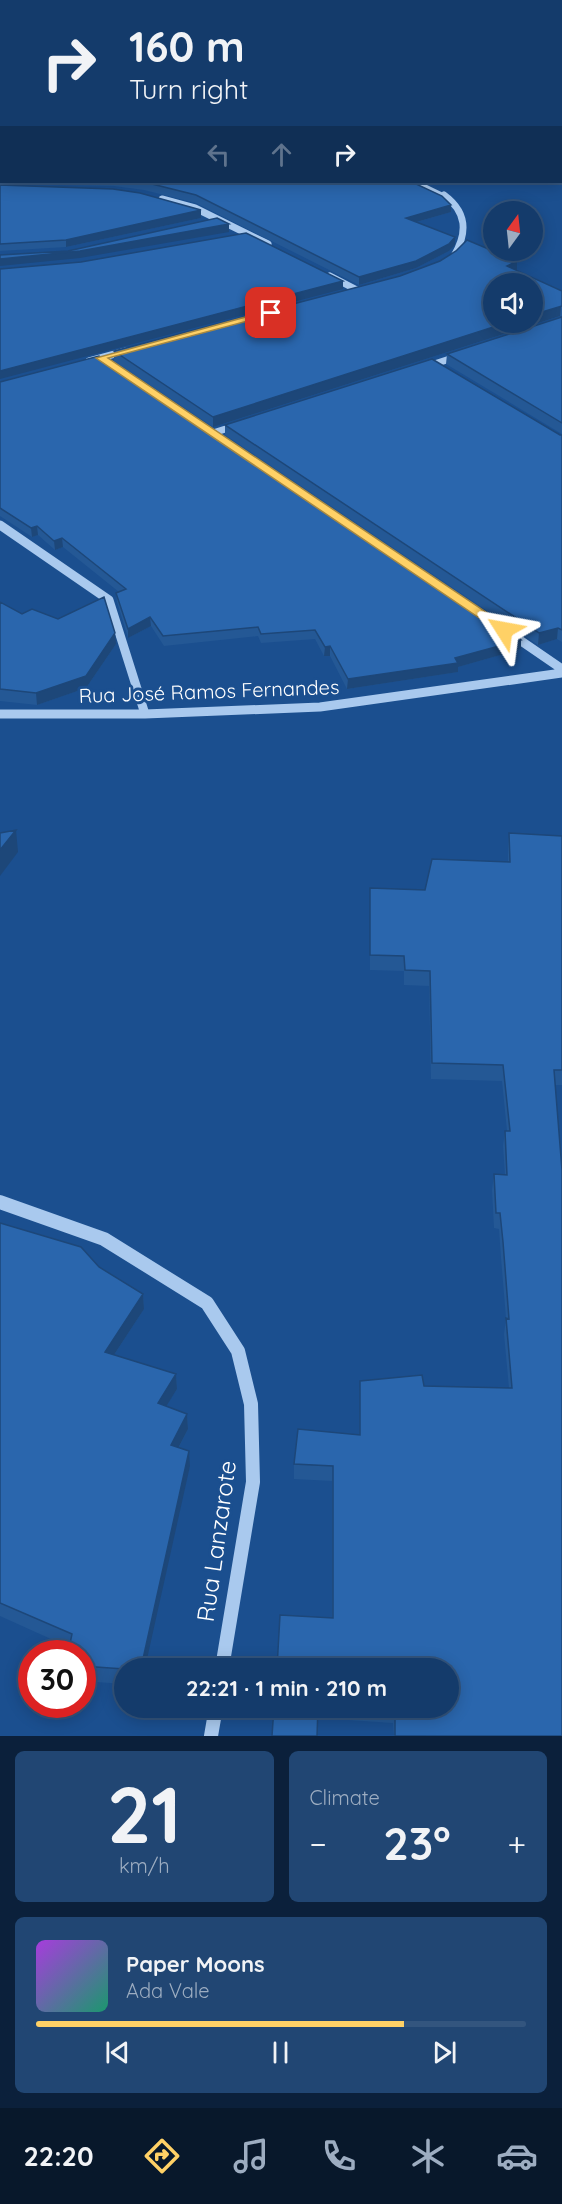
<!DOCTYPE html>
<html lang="en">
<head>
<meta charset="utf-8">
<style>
  :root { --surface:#143b6b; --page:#214673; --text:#f1f3f6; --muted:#9dadc1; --line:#33557e; --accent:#ffd166 }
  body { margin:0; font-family:Quicksand,sans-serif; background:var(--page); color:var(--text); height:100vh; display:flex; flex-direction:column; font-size:22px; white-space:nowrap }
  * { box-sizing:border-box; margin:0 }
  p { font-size:20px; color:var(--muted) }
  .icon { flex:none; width:33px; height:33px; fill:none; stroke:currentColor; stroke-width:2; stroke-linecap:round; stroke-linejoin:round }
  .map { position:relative; height:1736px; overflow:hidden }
  .details { display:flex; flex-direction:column; gap:15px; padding:15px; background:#0b203b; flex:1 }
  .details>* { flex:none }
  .hud { position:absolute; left:0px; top:0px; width:562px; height:183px; box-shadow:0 3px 15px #0003,0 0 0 2px var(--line); background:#143b6b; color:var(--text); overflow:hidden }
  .needle { width:39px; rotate:15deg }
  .buttons { position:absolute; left:483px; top:201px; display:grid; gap:12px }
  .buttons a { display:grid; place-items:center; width:60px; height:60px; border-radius:50%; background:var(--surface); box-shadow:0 3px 15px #0003,0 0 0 2px var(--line); font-size:30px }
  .speed { position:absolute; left:18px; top:1640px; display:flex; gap:12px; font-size:30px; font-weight:700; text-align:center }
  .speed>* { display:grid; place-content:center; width:78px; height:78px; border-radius:50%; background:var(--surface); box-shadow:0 3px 15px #0003,0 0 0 2px var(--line); line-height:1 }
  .speed .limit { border:9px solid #d22; background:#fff; color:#111 }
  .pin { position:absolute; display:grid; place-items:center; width:51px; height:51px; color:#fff; margin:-26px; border-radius:12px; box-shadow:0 3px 9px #0006 }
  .me { position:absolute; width:66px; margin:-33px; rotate:304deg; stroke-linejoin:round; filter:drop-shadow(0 0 4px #0008) }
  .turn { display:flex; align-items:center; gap:21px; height:126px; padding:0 30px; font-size:27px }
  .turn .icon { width:78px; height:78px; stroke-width:2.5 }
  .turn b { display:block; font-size:42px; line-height:51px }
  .lanes { display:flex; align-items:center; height:57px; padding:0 30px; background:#0003; justify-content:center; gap:30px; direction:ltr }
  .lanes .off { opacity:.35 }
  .big { font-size:45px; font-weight:700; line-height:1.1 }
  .details .card { flex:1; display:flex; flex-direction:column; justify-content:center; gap:9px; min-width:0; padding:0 21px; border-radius:9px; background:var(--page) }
  .details .dial { align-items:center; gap:0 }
  .dial b { font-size:78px; line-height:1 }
  .song { display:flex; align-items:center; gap:18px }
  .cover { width:72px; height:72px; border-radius:9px; background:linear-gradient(135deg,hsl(280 70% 55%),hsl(160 70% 35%)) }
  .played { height:6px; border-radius:3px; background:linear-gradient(90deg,var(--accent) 75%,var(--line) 75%) }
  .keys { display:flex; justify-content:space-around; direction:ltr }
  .heat { display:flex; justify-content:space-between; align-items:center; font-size:33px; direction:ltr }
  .details .tiles { flex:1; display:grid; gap:15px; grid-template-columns:1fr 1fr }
  .card:last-child { grid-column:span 2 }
  .trip { position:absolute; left:114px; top:1658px; width:345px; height:60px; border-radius:30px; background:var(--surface); box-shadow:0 3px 15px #0003,0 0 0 2px var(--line); font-weight:700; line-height:60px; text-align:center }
  .tabs { display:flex; height:96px; justify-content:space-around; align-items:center; background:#08182b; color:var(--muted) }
  .tabs .icon { width:42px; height:42px }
  .tabs .current { color:var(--accent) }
  .tabs b { font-size:27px; color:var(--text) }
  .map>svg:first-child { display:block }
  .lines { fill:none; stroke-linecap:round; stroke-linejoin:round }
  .minor-far3 { stroke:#a9c9ee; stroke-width:5 }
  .minor-far2 { stroke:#a9c9ee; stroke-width:7 }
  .minor-far1 { stroke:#a9c9ee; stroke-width:9 }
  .minor { stroke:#a9c9ee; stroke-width:14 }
  .wall { fill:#245895 }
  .shaded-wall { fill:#1d4779 }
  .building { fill:#2a66ad; stroke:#1d4779; stroke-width:1.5 }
  .route { fill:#ffd166; stroke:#a68842; stroke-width:1.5 }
  .labels { text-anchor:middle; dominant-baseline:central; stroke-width:6; stroke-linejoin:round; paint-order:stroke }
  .street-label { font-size:20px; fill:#fff; stroke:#1b4f8f }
  .near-street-label { font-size:24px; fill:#fff; stroke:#1b4f8f }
</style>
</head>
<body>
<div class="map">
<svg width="562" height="1736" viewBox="0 0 562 1736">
  <rect width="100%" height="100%" fill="#1b4f8f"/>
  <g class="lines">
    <!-- minor-far3 -->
    <path class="minor-far3" d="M415 182 446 197"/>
    <!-- minor-far2 -->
    <path class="minor-far2" d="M444 195C467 212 468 232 454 256
      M162 199 195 208 268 244
      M330 276 357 290
      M89 361 126 351
      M425 367 459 356
      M213 433 238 425"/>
    <!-- minor-far1 -->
    <path class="minor-far1" d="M0 525 109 600 145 714
      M511 634 562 669
      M0 714H145L320 707 562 673"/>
    <!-- minor -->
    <path class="minor" d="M0 1202 104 1239 207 1303 238 1351 251 1404 253 1482 222 1668
      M211 1736 216 1707"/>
  </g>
  <!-- wall -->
  <path class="wall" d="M0 124H2V182H412L451 212 417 222 455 245 449 251 416 268 359 285 196 203 144 190 114 186 0 184Z
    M0 185 201 218 66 247 0 251Z
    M516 270 562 291V316H560L213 427 114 361V351Z
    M562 317V434L446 364 447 354Z
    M0 382 521 640V649L458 667V672L347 689 330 656H324L315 639 261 643 258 636 164 646 151 626 128 638 117 602 116 593 119 592 63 547 55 550 38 535 32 537 0 516Z
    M225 425 562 435V642L557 639 538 645 225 435Z
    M0 602 22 614 116 644 86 688 37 705 0 701Z
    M509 833 562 836V1085H555L562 1736H394L393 1723 318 1718 274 1707H448L332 1618V1481L294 1479V1464L359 1435 360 1381 424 1386 509 1388 504 1334 506 1318 501 1258 499 1229 494 1228 492 1190 494 1174 505 1175 503 1146 505 1131H507L502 1081 431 1079 429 986 404 985V971L370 970V888L425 890 508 862V848Z
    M0 1223 99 1267 143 1294 144 1309 114 1355 176 1374 177 1389 166 1406 187 1414 188 1429 179 1447 190 1466 124 1668V1684L82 1681V1653L0 1616Z"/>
  <!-- shaded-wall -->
  <path class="shaded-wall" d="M451 205V212L406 225V218Z
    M201 210V218L66 247V240Z
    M229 224V232L80 258 0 266V259L80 251Z
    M455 237V245L449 251 416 268 359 285V277Z
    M517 261V270L506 276 507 266Z
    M343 281V289L0 379V371Z
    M561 306 560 316 213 427V417L509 322H532V315Z
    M37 526 38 535 32 537 31 528Z
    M62 538 63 547 55 550 54 541Z
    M150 617 151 626 128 638V629Z
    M558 628 557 639 538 645 539 633Z
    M115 633 116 644 86 688 37 705 36 693Z
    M521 640V649L458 667V672L347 689 348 679 455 658Z
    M330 646V656H324L325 647Z
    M16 830 18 852 0 876V850Z
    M143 1294 144 1309 106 1367 105 1352Z
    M176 1374 177 1389 159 1418 158 1403Z
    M187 1414 188 1429 172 1460 171 1445Z
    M189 1451 190 1466 145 1668H141Z"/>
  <!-- building -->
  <path class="building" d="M0 0H91L92 1 97 0H562V42H561V2H2V113H0Z
    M0 124H2V177H0Z
    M136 182H412L442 196 451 205 406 218 455 237 449 244 416 261 359 277 196 195 144 182Z
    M0 185 113 189 140 193 201 210 66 240 0 244Z
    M217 218 229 224 80 251 0 259V255L68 251Z
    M246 233 343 281 0 371V269L81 262Z
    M467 240 517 261 507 266 562 291V306L532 315V284H494V322H509L213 417 114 351 400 276 440 261 456 251Z
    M562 317V423L447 354Z
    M99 356 521 640 455 658 458 663 348 679 330 646 325 647 315 630 261 634 258 627 163 636 150 617 128 629 116 593 126 589 62 538 54 541 37 526 31 528 0 508V382Z
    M432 359 560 435H562V630L558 628 539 633 225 425Z
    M104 597 115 633 86 676 36 693 0 689V602L22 614 32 609 58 619Z
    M16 830 0 850V833Z
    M509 833 562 836V1070H554L562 1170V1736H395V1709L370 1707H448V1668H277L280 1615 333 1618V1466L294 1464 298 1429 360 1435V1381L422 1375 424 1386 512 1388 506 1318 509 1319 503 1242 500 1213H496L494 1174 507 1175 505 1131H510L503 1065 432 1063 430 971 405 970 404 956 370 955V888L425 890 432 859 510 862Z
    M0 1223 81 1247 99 1267 143 1294 105 1352 176 1374 158 1403 187 1414 171 1445 189 1451 141 1668H124V1669L82 1666V1653H68L72 1634 0 1603Z
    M274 1707H318L317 1736H272Z"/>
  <!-- route -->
  <path class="route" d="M271 310 276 313 274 314 108 358 508 627V632H500L96 358Z"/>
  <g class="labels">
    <!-- street labels -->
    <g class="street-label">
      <text transform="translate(209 691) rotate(-2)">Rua José Ramos Fernandes</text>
    </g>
    <!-- near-street labels -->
    <g class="near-street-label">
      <text transform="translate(216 1541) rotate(-82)">Rua Lanzarote</text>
    </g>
  </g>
</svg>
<div class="buttons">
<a><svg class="needle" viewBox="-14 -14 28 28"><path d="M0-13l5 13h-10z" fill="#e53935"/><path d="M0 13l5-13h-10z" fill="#9dadc1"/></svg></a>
<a><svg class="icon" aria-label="sound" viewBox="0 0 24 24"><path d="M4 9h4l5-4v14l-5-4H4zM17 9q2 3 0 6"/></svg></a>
</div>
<div class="speed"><div class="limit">30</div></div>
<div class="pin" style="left:271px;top:313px;background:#d93025"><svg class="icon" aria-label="arrive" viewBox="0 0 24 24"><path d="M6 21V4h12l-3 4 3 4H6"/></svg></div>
<svg class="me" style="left:504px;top:630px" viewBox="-20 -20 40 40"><path d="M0-17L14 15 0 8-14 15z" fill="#ffd166" stroke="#fff" stroke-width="4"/></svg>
<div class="trip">22:21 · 1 min · 210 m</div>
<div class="hud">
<div class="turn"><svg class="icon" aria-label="right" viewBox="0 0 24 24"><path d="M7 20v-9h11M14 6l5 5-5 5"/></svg><div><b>160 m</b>Turn right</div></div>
<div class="lanes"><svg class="icon off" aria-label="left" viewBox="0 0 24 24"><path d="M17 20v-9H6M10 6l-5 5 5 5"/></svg><svg class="icon off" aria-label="ahead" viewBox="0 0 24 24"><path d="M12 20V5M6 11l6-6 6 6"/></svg><svg class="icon" aria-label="right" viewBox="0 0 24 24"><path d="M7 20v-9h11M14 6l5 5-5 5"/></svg></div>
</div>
</div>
<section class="details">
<div class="tiles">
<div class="card dial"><b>21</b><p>km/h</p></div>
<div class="card"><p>Climate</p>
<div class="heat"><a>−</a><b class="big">23°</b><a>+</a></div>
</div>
<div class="card">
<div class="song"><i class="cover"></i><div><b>Paper Moons</b><p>Ada Vale</p></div></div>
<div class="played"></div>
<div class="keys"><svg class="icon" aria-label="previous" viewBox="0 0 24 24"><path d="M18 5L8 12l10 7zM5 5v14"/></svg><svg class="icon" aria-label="pause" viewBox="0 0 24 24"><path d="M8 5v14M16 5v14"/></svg><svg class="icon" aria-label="next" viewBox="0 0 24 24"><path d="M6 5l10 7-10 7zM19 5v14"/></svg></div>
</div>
</div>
</section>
<nav class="tabs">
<b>22:20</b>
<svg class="icon current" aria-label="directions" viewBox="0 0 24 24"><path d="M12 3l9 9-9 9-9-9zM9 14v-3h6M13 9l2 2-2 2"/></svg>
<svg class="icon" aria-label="music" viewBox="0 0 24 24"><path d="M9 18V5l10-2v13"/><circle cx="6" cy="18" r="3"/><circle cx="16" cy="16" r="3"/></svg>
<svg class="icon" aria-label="phone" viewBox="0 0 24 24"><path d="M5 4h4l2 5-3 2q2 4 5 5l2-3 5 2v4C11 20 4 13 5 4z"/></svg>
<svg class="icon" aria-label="climate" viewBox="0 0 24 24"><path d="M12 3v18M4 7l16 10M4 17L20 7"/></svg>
<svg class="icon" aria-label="car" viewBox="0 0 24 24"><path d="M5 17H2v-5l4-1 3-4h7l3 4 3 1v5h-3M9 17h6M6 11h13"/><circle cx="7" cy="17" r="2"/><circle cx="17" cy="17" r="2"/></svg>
</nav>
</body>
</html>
